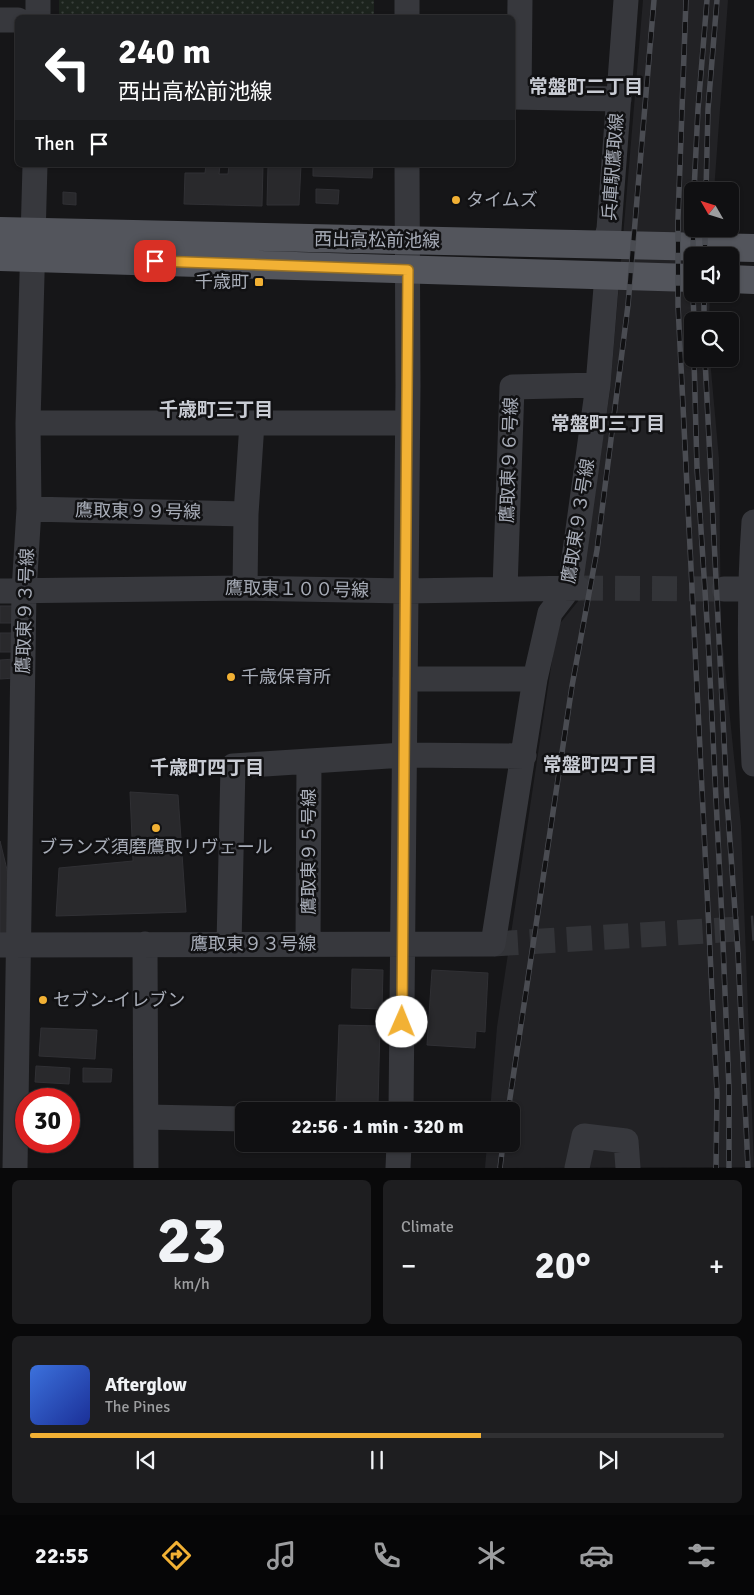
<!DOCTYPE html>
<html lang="en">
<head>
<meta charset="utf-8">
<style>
  :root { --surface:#101012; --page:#1e1e20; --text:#f1f3f6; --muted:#9c9d9f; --line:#303032; --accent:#f2b134 }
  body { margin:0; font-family:Signika,"Noto Sans JP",sans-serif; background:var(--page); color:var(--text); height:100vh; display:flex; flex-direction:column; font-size:19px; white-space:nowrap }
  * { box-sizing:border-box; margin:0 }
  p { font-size:16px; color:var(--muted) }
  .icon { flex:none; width:28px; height:28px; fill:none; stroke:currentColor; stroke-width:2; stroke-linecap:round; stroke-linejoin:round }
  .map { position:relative; height:1168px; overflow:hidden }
  .panel { display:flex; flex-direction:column; gap:12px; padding:12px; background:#09090a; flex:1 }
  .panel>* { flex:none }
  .hud { position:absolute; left:15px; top:15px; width:500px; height:152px; border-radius:8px; box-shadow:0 1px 4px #0004,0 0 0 1px var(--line); background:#202124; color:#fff; overflow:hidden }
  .needle { width:32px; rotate:309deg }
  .buttons { position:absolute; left:684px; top:182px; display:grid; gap:10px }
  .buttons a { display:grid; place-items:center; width:55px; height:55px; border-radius:8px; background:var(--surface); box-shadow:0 1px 4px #0004,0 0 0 1px var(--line); font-size:25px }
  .speed { position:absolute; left:15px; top:1088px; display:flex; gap:10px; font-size:25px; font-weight:700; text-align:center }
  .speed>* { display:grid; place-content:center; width:65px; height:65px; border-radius:50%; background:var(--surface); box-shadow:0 1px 4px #0004,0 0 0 1px var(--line); line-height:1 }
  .speed .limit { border:8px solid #d22; background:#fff; color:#111 }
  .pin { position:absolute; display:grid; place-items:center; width:42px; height:42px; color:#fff; margin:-21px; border-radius:10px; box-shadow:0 2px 8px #0006 }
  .me { position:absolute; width:55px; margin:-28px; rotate:1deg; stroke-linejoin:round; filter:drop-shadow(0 0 4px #0008) }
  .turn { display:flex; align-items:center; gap:18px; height:105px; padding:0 20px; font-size:22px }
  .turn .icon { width:65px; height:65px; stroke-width:2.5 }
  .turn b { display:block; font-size:35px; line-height:42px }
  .then { display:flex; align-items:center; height:48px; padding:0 20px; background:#0003; gap:10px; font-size:19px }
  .big { font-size:38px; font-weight:700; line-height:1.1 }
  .panel .card { flex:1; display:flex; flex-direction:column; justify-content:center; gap:8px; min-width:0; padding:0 18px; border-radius:8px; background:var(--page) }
  .panel .dial { align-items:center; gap:0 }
  .dial b { font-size:65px; line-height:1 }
  .song { display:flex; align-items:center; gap:15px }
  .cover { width:60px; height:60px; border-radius:8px; background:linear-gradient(135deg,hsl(220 70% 55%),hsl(230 70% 35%)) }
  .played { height:5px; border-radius:2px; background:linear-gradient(90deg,var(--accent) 65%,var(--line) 65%) }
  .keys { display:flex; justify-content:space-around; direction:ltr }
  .heat { display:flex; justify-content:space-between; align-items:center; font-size:28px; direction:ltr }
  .panel .tiles { flex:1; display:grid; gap:12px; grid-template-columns:1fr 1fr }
  .card:last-child { grid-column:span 2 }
  .trip { position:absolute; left:235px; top:1102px; width:285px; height:50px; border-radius:8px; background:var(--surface); box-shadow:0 1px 4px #0004,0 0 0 1px var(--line); font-weight:700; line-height:50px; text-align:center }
  .dock { display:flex; height:80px; justify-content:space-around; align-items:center; background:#060607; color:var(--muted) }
  .dock .icon { width:35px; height:35px }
  .dock .selected { color:var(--accent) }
  .dock b { font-size:22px; color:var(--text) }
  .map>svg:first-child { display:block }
  .built { fill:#222225 }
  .park { fill:url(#park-dots) }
  .building { fill:#29292c; stroke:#303034 }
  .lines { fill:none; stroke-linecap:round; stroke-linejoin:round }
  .minor-tunnel { stroke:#333438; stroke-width:25; stroke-dasharray:25 12; stroke-linecap:butt }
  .minor { stroke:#37383d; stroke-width:25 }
  .major { stroke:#53555c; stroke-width:28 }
  .rail-casing { stroke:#4a4c52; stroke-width:5.5 }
  .rail { stroke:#111113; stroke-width:4; stroke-dasharray:11; stroke-linecap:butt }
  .route-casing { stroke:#9d7322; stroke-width:12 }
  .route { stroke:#f2b134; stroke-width:9 }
  .poi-dot { fill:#f2b134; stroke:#111113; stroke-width:2 }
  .labels { text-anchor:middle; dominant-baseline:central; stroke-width:5; stroke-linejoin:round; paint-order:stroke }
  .street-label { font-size:18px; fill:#a8adb8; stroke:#111113 }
  .poi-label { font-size:18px; fill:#a8adb8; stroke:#111113; text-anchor:start }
  .neighbourhood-label { font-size:19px; font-weight:bold; fill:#c9ccd4; stroke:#111113 }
</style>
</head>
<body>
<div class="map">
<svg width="754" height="1168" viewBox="0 0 754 1168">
  <defs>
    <pattern id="park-dots" width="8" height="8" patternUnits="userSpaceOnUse" patternTransform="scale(1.25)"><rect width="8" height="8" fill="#1c231d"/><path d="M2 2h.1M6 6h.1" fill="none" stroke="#3a403c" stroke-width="1.8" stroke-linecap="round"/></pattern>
  </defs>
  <rect width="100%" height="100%" fill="#161618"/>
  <!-- built -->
  <path class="built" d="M643 0H728L714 191H692V229H712L711 256H692V294H710L709 321H692V359H710L719 459 721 629 741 826 754 1167 485 1168 487 1144H511V1111H490L497 1027 557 627 579 600 610 391Z"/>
  <!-- park -->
  <path class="park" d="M59 0H374V17H59Z"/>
  <!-- building -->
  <path class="building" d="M206 165H220L219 174H228L229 165H263L262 206 184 204 185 173H205Z
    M268 165H301L299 205H267Z
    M313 165H373L372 178 313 176Z
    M316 189 339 190 338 204 316 203Z
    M63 192 76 193V205L63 204Z
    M0 606H13V623H0Z
    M0 633H16V652H0Z
    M15 659V678L0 679V660Z
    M130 792 178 795 186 912 56 916 59 868 133 861Z
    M0 841 11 886V933H0Z
    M352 969 383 970 382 1009 351 1008Z
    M432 970 488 973 485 1032 476 1031 475 1048 427 1045Z
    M339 1025 380 1026 378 1105 336 1104Z
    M41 1028 97 1030 95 1059 39 1056Z
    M36 1066 70 1068 69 1084 35 1082Z
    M83 1068 112 1069 111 1082H83Z"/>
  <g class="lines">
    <!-- minor-tunnel -->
    <path class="minor-tunnel" d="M578 588 724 589
      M493 944 754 928"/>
    <!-- minor -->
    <path class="minor" d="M38 18V0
      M407 18V0
      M0 20H18
      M512 97 619 99
      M519 97 520 0
      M605 244 609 229 626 0
      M28 423H407
      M29 509 246 514
      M754 522C748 603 750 683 754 764
      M245 588 246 514 252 423
      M505 589 512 387 598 385
      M724 589H754
      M0 591 245 588 406 591 578 588
      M405 679H535
      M145 944 146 1168
      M229 944 233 766 404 755 524 756
      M308 944 309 761
      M0 945 493 944 535 679 550 613 570 587 598 385 607 275
      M401 1111 408 386 407 165
      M147 1117 244 1119
      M15 1168 24 591 29 509 28 423 35 165
      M398 1168 399 1144
      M577 1168 584 1136 626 1141 628 1168"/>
    <!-- major -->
    <path class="major" d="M0 231 754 248
      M0 257 692 278
      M730 279 754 280"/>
    <defs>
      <path id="rail" d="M686 0 678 219V305L717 1093 716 1168
        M694 191 698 109 707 0
        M706 191 708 109 717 0
        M693 229V256
        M705 256V229
        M693 294 694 321
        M704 294V321
        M694 359 697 468 708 637 722 920 729 1089V1168
        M705 359 727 800 738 953 748 1168
        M508 1111 572 686 597 550 628 305 654 0
        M500 1168 503 1144"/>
    </defs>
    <!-- rail casing -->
    <use href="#rail" class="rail-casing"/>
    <!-- rail -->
    <use href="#rail" class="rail"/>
  </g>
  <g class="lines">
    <defs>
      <path id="route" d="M155 261 408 270 402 1022"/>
    </defs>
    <!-- route casing -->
    <use href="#route" class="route-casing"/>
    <!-- route -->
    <use href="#route" class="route"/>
  </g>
  <!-- markers -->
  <g class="poi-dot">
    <circle cx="456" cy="200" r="5"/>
    <rect x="254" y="277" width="10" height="10" rx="2.5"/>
    <circle cx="231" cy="677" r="5"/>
    <circle cx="156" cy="828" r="5"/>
    <circle cx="43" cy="1000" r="5"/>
  </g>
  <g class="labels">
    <!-- street labels -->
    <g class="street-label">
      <text transform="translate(613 167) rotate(-86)">兵庫駅鷹取線</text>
      <text transform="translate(377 240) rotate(1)">西出高松前池線</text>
      <text transform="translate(509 460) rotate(-88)">鷹取東９６号線</text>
      <text transform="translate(138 511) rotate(1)">鷹取東９９号線</text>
      <text transform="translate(578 521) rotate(-81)">鷹取東９３号線</text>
      <text transform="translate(297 589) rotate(1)">鷹取東１００号線</text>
      <text transform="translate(25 611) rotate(-88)">鷹取東９３号線</text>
      <text transform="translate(309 852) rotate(-90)">鷹取東９５号線</text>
      <text x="253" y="944">鷹取東９３号線</text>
    </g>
    <!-- poi labels -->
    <g class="poi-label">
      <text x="466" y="200">タイムズ</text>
      <text x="249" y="282" text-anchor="end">千歳町</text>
      <text x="241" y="677">千歳保育所</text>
      <text x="156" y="847" text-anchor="middle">ブランズ須磨鷹取リヴェール</text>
      <text x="53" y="1000">セブン-イレブン</text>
    </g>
    <!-- neighbourhood labels -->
    <g class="neighbourhood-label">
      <text x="586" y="87">常盤町二丁目</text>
      <text x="216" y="410">千歳町三丁目</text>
      <text x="608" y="424">常盤町三丁目</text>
      <text x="600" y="765">常盤町四丁目</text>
      <text x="207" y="768">千歳町四丁目</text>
    </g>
  </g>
</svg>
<div class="buttons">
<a><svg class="needle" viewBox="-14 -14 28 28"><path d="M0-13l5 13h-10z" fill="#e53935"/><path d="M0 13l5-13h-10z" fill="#9c9d9f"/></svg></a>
<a><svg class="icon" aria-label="sound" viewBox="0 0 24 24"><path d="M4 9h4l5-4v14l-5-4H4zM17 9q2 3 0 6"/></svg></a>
<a><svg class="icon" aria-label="search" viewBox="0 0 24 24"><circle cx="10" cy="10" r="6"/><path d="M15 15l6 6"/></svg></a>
</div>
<div class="speed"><div class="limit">30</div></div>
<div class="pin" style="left:155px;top:261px;background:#d93025"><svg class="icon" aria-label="arrive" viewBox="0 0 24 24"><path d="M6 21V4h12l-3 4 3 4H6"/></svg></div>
<svg class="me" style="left:402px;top:1022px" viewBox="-20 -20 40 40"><circle r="19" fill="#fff"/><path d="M0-13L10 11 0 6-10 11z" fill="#f2b134"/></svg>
<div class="trip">22:56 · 1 min · 320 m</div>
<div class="hud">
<div class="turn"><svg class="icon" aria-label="left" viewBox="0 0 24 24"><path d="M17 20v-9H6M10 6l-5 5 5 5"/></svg><div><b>240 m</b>西出高松前池線</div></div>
<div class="then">Then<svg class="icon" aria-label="arrive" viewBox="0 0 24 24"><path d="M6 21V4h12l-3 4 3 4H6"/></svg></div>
</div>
</div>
<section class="panel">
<div class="tiles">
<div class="card dial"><b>23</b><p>km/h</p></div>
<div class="card"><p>Climate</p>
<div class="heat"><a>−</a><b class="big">20°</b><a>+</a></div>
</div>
<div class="card">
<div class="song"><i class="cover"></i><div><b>Afterglow</b><p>The Pines</p></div></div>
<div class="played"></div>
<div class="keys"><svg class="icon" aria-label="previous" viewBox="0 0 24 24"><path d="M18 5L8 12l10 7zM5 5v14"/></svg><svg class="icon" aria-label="pause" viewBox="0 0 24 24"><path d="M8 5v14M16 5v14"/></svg><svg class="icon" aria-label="next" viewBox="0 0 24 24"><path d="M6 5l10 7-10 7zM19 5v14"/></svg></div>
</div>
</div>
</section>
<nav class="dock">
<b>22:55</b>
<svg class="icon selected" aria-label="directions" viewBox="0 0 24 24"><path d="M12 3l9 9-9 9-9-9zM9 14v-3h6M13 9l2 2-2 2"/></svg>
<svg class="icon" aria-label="music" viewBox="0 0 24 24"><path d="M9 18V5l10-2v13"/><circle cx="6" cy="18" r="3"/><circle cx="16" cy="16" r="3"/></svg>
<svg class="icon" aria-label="phone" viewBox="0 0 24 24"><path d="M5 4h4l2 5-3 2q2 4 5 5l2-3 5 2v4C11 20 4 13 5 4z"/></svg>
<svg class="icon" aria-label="climate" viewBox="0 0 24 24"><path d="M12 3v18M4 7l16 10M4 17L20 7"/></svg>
<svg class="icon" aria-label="car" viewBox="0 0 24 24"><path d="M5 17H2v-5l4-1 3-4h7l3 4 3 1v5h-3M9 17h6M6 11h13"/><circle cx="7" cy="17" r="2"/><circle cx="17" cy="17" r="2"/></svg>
<svg class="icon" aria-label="filters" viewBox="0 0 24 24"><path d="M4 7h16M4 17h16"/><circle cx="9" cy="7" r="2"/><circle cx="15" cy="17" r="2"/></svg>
</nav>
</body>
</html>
